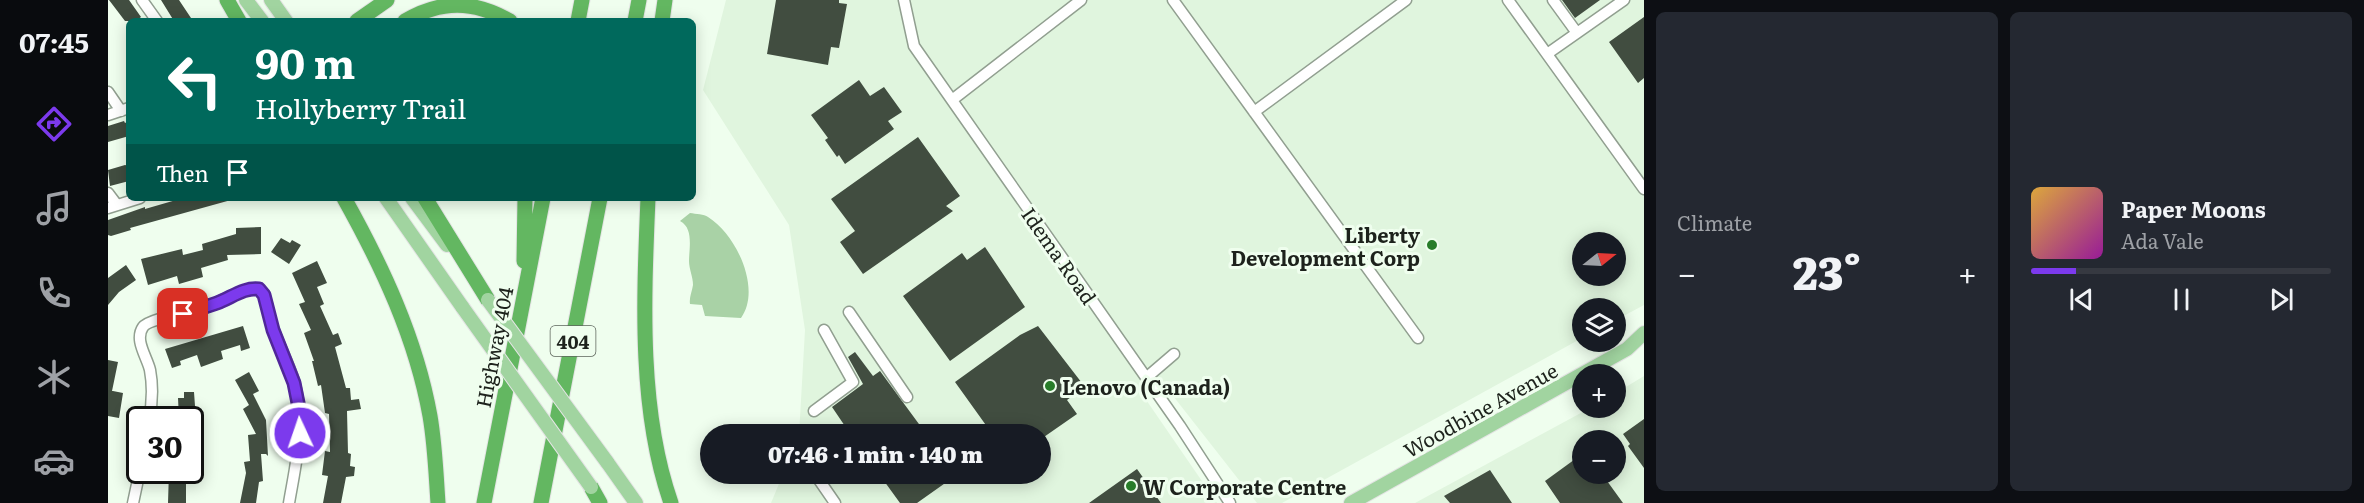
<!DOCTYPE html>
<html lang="en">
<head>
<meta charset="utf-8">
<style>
  :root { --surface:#171b24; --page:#242831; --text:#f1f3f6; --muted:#9ea1a6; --line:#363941; --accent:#7c3aed }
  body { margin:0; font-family:Literata,serif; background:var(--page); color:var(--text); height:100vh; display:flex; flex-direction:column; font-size:22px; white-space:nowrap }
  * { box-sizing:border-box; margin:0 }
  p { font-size:20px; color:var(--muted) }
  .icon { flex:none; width:33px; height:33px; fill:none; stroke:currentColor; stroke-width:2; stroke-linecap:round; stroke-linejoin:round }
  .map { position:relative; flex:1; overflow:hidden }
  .sheet { display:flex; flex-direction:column; gap:12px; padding:12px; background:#0d0f14; width:720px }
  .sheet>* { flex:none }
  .top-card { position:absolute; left:18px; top:18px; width:570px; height:183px; border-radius:9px; box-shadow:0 3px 15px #0003; background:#00695c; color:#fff; overflow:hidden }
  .needle { width:39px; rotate:72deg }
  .tools { position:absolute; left:1464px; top:232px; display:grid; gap:12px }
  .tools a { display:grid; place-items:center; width:54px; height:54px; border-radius:50%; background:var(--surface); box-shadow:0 3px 15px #0003; font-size:30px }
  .speed { position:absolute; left:18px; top:406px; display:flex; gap:12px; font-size:30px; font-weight:700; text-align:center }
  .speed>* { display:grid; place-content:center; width:78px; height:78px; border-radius:50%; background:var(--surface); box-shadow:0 3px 15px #0003; line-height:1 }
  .speed .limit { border:3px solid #111; border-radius:9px; background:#fff; color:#111 }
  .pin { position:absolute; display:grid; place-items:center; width:51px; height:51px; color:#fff; margin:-26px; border-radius:12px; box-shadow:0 3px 9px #0006 }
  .me { position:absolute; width:66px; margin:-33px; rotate:357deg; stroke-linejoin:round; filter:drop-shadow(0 0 4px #0008) }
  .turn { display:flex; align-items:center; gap:21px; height:126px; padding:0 30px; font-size:27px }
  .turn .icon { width:78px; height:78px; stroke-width:2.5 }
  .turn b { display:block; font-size:42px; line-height:51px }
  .then { display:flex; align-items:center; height:57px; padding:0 30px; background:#0003; gap:12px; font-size:22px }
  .big { font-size:45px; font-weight:800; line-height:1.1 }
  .sheet .card { flex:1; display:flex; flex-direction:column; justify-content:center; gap:9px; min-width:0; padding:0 21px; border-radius:9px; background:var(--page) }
  .song { display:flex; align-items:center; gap:18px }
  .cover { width:72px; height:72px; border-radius:9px; background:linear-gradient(135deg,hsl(40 70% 55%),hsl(300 70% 35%)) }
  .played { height:6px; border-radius:3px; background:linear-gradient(90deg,var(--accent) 15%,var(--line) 15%) }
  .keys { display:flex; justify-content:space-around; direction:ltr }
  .heat { display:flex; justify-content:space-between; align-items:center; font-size:33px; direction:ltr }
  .sheet .tiles { flex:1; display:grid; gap:12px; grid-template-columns:repeat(2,1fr) }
  .trip { position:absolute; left:592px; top:424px; width:351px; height:60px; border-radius:30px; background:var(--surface); box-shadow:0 3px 15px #0003; font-weight:800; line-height:60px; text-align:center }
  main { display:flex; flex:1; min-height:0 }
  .tab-bar { display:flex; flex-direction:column; width:108px; justify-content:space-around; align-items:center; background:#090b0e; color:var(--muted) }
  .tab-bar .icon { width:42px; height:42px }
  .tab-bar .selected { color:var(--accent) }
  .tab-bar b { font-size:27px; color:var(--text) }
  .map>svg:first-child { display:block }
  .built { fill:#e0f5de; fill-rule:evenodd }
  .water { fill:#a9d2a6 }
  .building { fill:#414d40 }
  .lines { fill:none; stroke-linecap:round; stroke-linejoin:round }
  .minor-casing { stroke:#919f90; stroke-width:13 }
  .major-casing { stroke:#e4e4e4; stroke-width:16 }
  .highway-casing { stroke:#e4e4e4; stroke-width:17 }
  .minor { stroke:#fff; stroke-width:10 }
  .major { stroke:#a1d4a0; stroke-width:14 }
  .highway { stroke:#63b761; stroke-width:15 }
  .major-bridge-casing { stroke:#e4e4e4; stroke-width:16; stroke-linecap:butt }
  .major-bridge { stroke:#a1d4a0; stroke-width:14 }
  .route-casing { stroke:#51269a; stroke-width:15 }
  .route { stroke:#7c3aed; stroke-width:10 }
  .poi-dot { fill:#287d2a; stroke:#effeee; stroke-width:2 }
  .labels { text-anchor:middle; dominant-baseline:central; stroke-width:6; stroke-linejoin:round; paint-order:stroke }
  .shield { fill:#effeee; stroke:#5c645b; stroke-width:1.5 }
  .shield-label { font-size:18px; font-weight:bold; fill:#1d221c }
  .poi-label { font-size:20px; font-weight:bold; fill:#1d221c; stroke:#effeee; text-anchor:start }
  .street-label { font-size:20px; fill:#1d221c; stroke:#effeee }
</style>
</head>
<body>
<main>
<nav class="tab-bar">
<b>07:45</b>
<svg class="icon selected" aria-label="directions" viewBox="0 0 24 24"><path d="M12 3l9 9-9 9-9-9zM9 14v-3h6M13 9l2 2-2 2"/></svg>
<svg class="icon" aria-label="music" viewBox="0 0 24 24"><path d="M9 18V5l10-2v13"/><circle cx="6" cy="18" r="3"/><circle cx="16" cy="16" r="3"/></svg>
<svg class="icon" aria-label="phone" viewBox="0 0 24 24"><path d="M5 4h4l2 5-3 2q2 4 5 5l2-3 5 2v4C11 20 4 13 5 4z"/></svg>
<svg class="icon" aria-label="climate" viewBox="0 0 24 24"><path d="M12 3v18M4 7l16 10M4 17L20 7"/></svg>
<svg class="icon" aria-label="car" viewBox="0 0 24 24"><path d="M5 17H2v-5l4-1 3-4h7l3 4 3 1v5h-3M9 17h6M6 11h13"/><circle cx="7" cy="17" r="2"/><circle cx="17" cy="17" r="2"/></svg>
</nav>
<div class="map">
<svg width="1536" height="503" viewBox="0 0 1536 503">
  <rect width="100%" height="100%" fill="#effeee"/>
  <!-- built -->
  <path class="built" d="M618 0H1536V305L1508 320V309H1474V338L1174 503H1149L1051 378 1032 391 1109 503H663L675 474H933V435H691L697 330 681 225 595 90ZM1474 243H1508V276H1474Z
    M1536 376V503H1307L1482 408H1508V393ZM1474 441H1508V474H1474Z"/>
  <!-- water -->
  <path class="water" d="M582 213C588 214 596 214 600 217 628 234 654 289 633 318L597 316 594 305 582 304C581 297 584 292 585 285 585 277 581 269 581 261 581 249 586 228 572 221Z"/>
  <!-- building -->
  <path class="building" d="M1 0H21L33 17 28 21H17Z
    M53 0H71L85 21H66Z
    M668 0H731V3L739 4 731 48 723 47 720 65 659 54Z
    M1454 0H1492L1467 18Z
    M1536 17V78L1530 83 1501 42Z
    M751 80 762 96 776 87 794 112 780 121 786 129 737 164 731 155 729 157 717 140 720 138 703 115Z
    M16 121 17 123 21 121V136L0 142V126Z
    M810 137 852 196 838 206 845 211 755 274 732 242 747 231 723 199Z
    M17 165 21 166V181L2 186 0 170Z
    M75 198H123V200L22 228 23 230 3 236 0 235V220L37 207V209Z
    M153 227V254L119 255 120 260 93 268 95 277 71 284 69 276 40 285 33 259 74 249 75 255 95 250 94 244 128 234V228Z
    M173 238 182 243 184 240 193 245 181 264 163 252Z
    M877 247 917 307 842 361 795 296 854 253 859 260Z
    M209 261 219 283 209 287 216 304 212 306 225 335 230 333 234 344 227 347 238 388H242L243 400 251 399 253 409 239 411 240 453 243 454 242 466 247 467 246 476 238 477 233 503H215L220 476 214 475 217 451 222 452 221 414 217 413 213 385 210 386 204 361H206L196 333 203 330 191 304 197 302 184 273Z
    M18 265 28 280 11 292 0 305V278Z
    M135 326 142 348 133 351 132 345 113 351 115 359 93 367 89 355 72 361 73 365 64 368 57 349Z
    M930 326 977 387 959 400 969 414 933 439V435H885L847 382 912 335Z
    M747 352 765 376 772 371 819 435H743L724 407 755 384 740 357Z
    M0 360 10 362 4 391 0 390 15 393 11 418 0 416Z
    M141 372 151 391 145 394 158 420 160 456 158 454H153L155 481 151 482 148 503H132L138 473 136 462 142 461 140 435 148 434 135 409 141 405 127 380Z
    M76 392H86L88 420 71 419 70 398H76Z
    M1536 419V468L1520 446 1522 444 1515 434Z
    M1470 457 1474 463V474H1494L1515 503H1452L1437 481Z
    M1029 469 1053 503H981Z
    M1382 470 1404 503H1342L1336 496Z
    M61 471H78V503H60Z
    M771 474H850L809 503H792Z"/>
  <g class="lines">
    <defs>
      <path id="minor" d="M34 0 49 21
        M796 0 806 46 1072 426 1122 503
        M1065 0 1310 338
        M1400 0 1536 189
        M1445 0 1469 33
        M1439 54 1516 0
        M0 92 13 111
        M844 100 973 0
        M1146 112 1298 0
        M0 115 21 108
        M0 193 9 205
        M0 208 32 198
        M741 312 799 397
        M1038 378 1066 354
        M706 411 745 382 716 330
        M41 420C44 405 45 386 42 370 39 357 26 340 35 327 40 319 86 311 99 307 110 303 141 285 150 289 160 294 159 312 163 322 169 342 180 361 186 381 198 423 188 462 181 503
        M707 474 727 503
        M25 503 32 470"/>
      <path id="major" d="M138 0 154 21
        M163 0 178 21
        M278 198 355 308
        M304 198 339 245
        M499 462 528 503
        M1243 503 1519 349 1536 333"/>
      <path id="highway" d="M119 0 131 21
        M249 21 279 0
        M297 21C333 0 365 0 402 21
        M470 21 474 0
        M527 21 531 0
        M554 21 557 0
        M236 198C274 266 308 338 322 416 327 445 328 474 330 503
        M317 198 380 300
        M540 198C536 296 530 409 563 503
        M416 261 417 198
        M483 487 492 503
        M376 503 435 198
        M433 503 492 198"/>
    </defs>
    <!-- minor casing -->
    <use href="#minor" class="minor-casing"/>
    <!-- major casing -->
    <use href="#major" class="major-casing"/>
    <!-- highway casing -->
    <use href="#highway" class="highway-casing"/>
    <!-- minor -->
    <use href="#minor" class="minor"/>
    <!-- major -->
    <use href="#major" class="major"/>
    <!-- highway -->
    <use href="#highway" class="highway"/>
    <defs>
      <path id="major-bridge" d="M380 300 499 462
        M355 308 483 487"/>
    </defs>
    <!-- major-bridge casing -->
    <use href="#major-bridge" class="major-bridge-casing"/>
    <!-- major-bridge -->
    <use href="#major-bridge" class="major-bridge"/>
  </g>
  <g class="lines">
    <defs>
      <path id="route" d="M75 314C87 310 98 307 109 303 123 298 136 287 151 289L156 295 165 330 186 383 191 408 192 433"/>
    </defs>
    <!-- route casing -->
    <use href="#route" class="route-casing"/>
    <!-- route -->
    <use href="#route" class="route"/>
  </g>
  <!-- markers -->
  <g class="poi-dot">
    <circle cx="1324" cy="245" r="6"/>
    <circle cx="942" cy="386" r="6"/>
    <circle cx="1023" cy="486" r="6"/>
  </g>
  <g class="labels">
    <!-- shield labels -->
    <rect class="shield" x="442.5" y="326" width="45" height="30" rx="4.5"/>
    <g class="shield-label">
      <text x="465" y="341">404</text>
    </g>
    <!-- poi labels -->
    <g class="poi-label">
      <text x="1312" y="234" text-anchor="end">Liberty<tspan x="1312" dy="23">Development Corp</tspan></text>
      <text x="954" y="386">Lenovo (Canada)</text>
      <text x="1035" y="486">W Corporate Centre</text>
    </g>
    <!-- street labels -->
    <g class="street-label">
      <text transform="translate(952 255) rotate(55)">Idema Road</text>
      <text transform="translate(385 347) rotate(-79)">Highway 404</text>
      <text transform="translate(1372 409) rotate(-29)">Woodbine Avenue</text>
    </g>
  </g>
</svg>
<div class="tools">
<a><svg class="needle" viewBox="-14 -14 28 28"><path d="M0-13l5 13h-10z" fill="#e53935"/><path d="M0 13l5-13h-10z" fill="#9ea1a6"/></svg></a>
<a><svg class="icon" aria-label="layers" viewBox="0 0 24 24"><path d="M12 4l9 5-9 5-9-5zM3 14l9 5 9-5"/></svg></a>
<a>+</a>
<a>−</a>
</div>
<div class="speed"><div class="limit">30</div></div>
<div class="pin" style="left:75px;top:314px;background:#d93025"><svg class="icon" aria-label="arrive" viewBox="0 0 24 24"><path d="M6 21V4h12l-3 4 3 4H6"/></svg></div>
<svg class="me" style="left:192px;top:433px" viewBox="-20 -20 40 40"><circle r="17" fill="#7c3aed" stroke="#fff" stroke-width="3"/><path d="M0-11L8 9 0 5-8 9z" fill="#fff"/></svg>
<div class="trip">07:46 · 1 min · 140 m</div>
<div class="top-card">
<div class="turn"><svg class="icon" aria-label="left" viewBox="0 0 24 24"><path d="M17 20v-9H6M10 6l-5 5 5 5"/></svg><div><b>90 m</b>Hollyberry Trail</div></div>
<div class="then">Then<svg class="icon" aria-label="arrive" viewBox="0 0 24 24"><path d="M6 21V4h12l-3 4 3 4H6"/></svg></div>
</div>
</div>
<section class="sheet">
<div class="tiles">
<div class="card"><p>Climate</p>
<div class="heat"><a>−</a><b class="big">23°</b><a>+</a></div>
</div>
<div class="card">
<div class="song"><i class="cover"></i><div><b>Paper Moons</b><p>Ada Vale</p></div></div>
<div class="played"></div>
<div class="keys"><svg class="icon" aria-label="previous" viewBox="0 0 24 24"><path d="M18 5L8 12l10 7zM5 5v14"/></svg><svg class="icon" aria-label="pause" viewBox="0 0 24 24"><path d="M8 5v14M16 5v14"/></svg><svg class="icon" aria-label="next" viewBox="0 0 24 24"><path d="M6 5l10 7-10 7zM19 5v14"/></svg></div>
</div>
</div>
</section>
</main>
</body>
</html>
